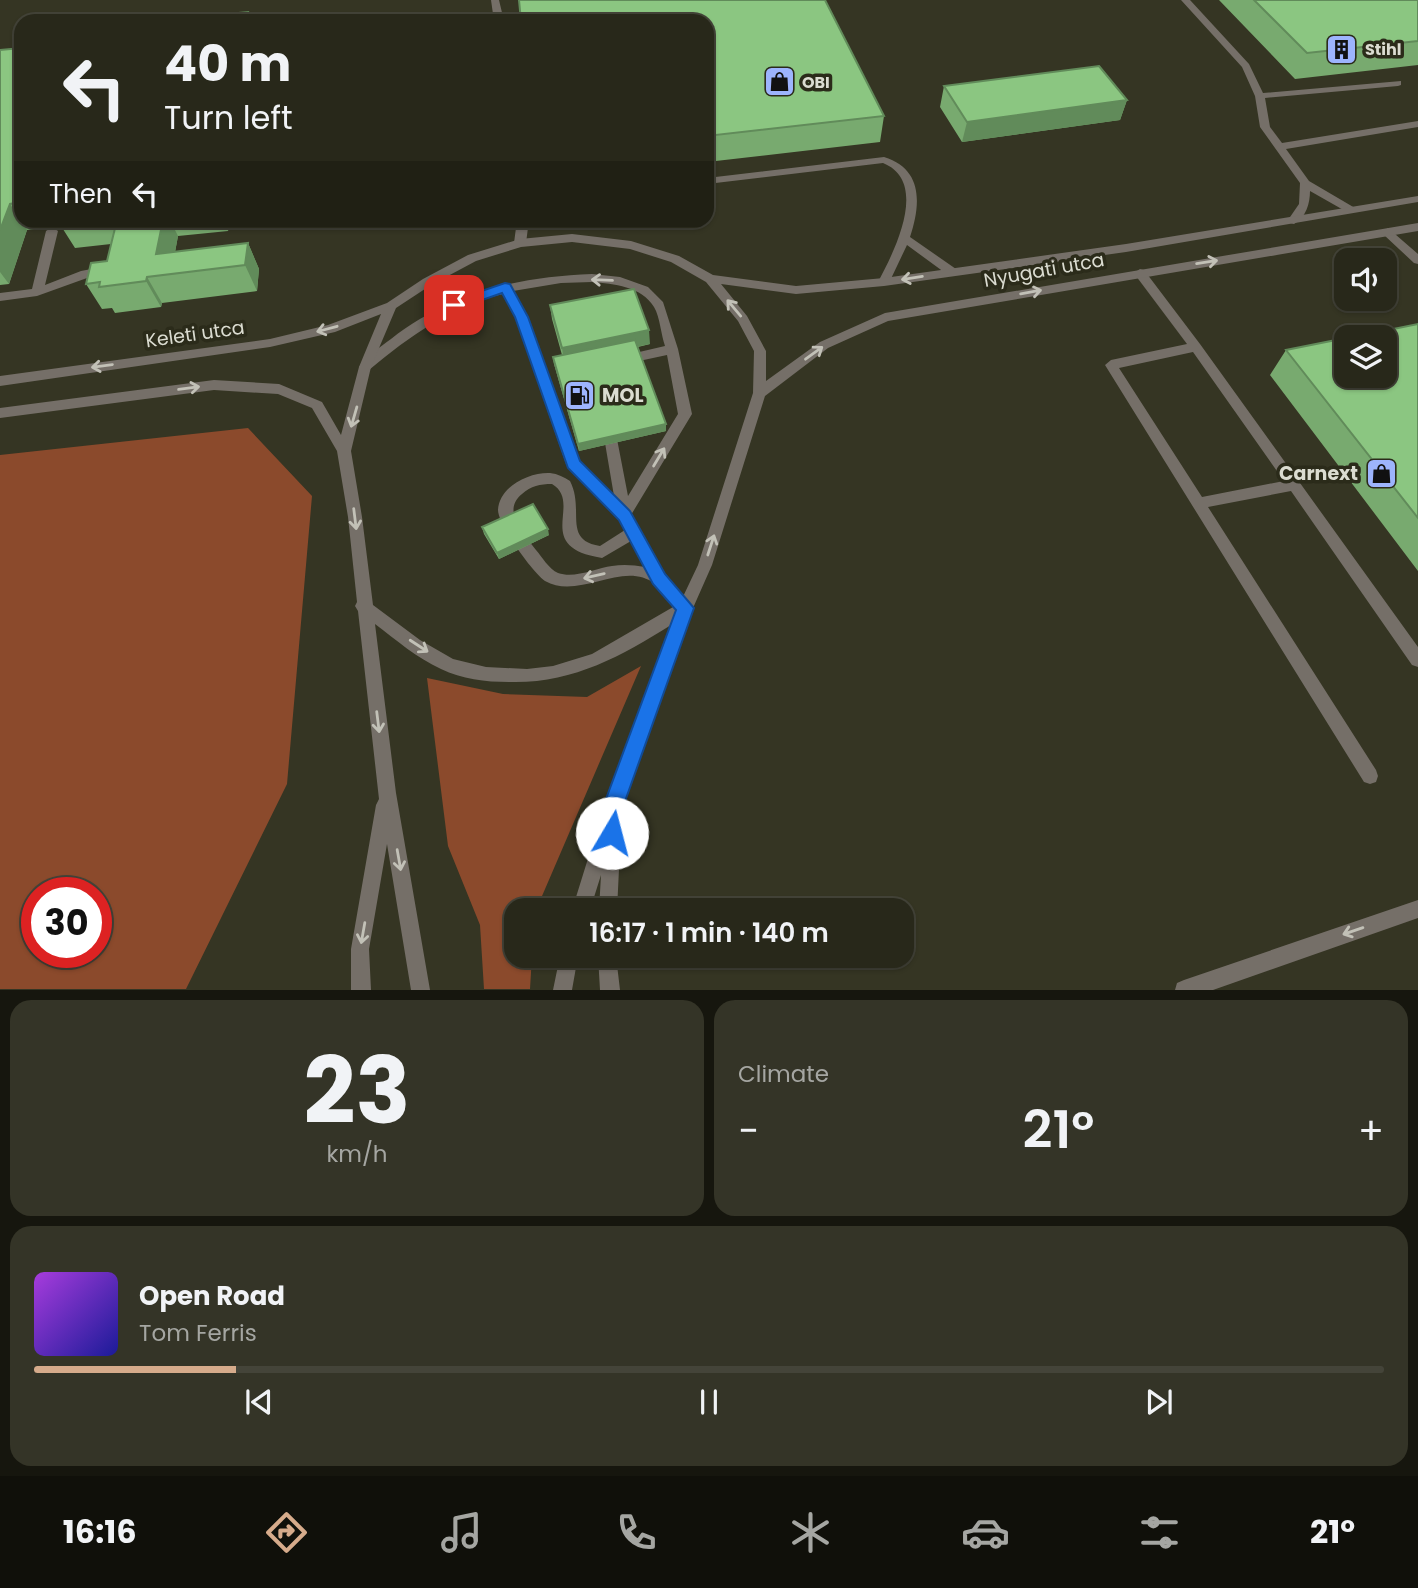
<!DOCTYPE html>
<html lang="en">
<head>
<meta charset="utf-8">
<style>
  :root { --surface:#28281a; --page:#343427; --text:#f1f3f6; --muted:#a5a6a2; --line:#444439; --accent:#d6ab8b }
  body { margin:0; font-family:Poppins,sans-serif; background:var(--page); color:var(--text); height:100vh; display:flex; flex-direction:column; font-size:26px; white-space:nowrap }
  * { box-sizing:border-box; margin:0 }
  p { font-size:23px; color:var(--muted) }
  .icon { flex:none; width:38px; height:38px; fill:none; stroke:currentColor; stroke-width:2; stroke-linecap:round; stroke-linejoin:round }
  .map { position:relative; height:990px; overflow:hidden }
  .sheet { display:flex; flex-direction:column; gap:10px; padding:10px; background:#16160e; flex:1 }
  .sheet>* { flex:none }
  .top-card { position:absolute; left:14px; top:14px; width:700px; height:214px; border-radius:21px; box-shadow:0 2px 5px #0004,0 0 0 2px var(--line); background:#28281a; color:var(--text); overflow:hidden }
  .controls { position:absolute; left:1334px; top:248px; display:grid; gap:14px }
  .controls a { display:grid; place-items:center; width:63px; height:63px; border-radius:14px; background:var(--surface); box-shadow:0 2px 5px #0004,0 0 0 2px var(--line); font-size:35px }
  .speed { position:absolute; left:21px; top:877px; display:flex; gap:14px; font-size:35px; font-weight:700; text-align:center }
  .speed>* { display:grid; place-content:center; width:91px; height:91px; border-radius:50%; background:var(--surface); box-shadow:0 2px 5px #0004,0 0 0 2px var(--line); line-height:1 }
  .speed .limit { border:10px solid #d22; background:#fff; color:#111 }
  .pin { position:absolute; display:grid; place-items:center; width:60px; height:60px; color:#fff; margin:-30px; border-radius:14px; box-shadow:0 4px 10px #0006 }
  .me { position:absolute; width:77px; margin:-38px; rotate:8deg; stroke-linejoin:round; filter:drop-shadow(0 0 5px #0008) }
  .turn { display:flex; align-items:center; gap:24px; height:147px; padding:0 35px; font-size:32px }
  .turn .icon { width:91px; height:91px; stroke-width:2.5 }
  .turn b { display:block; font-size:49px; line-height:60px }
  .then { display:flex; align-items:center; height:66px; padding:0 35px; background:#0003; gap:14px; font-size:26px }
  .big { font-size:52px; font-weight:600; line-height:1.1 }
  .sheet .widget { flex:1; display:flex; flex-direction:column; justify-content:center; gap:10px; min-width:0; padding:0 24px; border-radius:21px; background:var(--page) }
  .sheet .dial { align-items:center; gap:0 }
  .dial b { font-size:91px; line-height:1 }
  .song { display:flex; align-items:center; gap:21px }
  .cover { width:84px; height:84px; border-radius:10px; background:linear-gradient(135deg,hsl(280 70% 55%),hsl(240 70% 35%)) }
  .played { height:7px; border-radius:4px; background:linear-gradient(90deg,var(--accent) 15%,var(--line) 15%) }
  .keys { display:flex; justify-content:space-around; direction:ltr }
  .heat { display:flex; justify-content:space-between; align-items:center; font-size:38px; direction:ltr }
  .sheet .tiles { flex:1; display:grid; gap:10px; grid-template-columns:1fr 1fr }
  .widget:last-child { grid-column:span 2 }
  .trip { position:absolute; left:504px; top:898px; width:410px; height:70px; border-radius:21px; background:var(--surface); box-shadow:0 2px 5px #0004,0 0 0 2px var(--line); font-weight:600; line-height:70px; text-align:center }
  .dock { display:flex; height:112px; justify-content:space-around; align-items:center; background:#10100a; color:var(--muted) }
  .dock .icon { width:49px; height:49px }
  .dock .on { color:var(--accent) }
  .dock b { font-size:32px; color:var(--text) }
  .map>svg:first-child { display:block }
  .green { fill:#8b4a2c; fill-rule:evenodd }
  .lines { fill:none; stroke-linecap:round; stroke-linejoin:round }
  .service { fill:#756f68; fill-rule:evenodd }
  .minor { fill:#756f68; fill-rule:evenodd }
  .wall { fill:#78aa6f }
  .shaded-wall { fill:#618b5a }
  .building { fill:#8bc681; stroke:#618b5a; stroke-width:2 }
  .oneway { stroke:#c2c1b7 }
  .route { fill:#1a73e8; stroke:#114b97; stroke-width:2 }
  .labels { text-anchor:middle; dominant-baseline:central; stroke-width:7; stroke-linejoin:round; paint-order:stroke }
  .far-poi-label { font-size:16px; font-weight:bold; fill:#dbdcd1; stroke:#2b2b1a; text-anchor:start }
  .street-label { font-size:19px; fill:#dbdcd1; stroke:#2b2b1a }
  .poi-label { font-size:19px; font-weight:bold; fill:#dbdcd1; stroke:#2b2b1a; text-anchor:start }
</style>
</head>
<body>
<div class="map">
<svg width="1418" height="990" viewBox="0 0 1418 990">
  <rect width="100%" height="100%" fill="#353523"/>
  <!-- green -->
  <path class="green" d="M248 428 312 496 287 784 186 989H0V455ZM37 892H96V952H37Z
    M641 666 536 910H516V956H532L530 989H484L480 925 448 846 427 678 503 694 587 697Z"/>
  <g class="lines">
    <!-- service -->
    <path class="service" d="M491 0H499L504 21H494Z
      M1181 0H1190L1249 64 1263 93 1401 81V85L1398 86 1265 98 1270 127 1282 143 1418 121V127L1286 149 1309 181 1355 208V212H1347L1310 191C1310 203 1306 218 1294 224L1290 223 1288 220 1299 204 1300 183 1260 127 1255 96 1242 67Z
      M884 157C923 169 921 204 910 237L956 269V275H948L907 245 888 285H880L878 282C894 252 930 182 883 163L707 184V178Z
      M517 220H529L526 243 520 247 514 243Z
      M52 227 58 231 45 285 81 271 107 266 111 267V273L87 278 37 296 0 301V293L32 289 46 231Z
      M1388 228 1418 254V264L1414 263 1384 235 1382 232Z
      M1140 269 1144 270 1200 344 1418 647V667L1412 665 1291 491 1208 507 1376 770 1378 776 1376 782 1370 784 1364 782 1105 365 1111 360 1187 344 1136 276 1134 273ZM1193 352 1284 481 1202 497 1119 368Z
      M592 274 620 277 648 287 663 302 678 349 692 414 631 515 664 575 690 603 693 608 690 613 685 615 680 613C672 604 664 592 655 584 623 559 579 601 545 581 533 573 498 525 498 510 499 486 530 472 550 473 558 474 564 477 570 481 585 510 562 540 600 546L625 530 619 519 566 464 515 317 503 294C450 307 410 336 369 370L365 372 359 367C367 356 380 347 391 339 452 292 517 277 592 274ZM592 282C614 284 641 286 654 307 660 317 661 335 665 346L635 353 633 356 639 361 667 355 678 414 628 496 617 439H607L605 443 614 496 579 461 527 317 513 291 561 283ZM552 484C584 503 531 547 602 558L631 541 645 567C634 565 623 564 612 566 596 568 575 579 558 573 549 569 542 557 536 550 524 534 501 511 522 494 531 486 540 484 552 484Z"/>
    <!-- minor -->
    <path class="minor" d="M1418 196V202L1126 252 884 286 796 294 721 284 747 316 766 351V381L820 342 885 313 1418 223V231L888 321 828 348 765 396 712 565 693 608 617 821 621 828 617 910H599L601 875 590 910H572L604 807 671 625C620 657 571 684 509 682 485 682 462 679 441 669 417 658 396 640 375 624L396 793 430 990H411L387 844 369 949 371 990H351V949L376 805 379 799 358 611 355 606 357 602 348 517 337 451 312 408 278 394 214 390 0 418V408L214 380 279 384 322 402 341 435 359 367 381 314 335 332 270 347 0 386V376L270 339 328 325 387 303 423 279 468 255 520 239 572 234 631 241 679 256 713 275 796 286 884 278 1126 244ZM572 242 630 249 671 262 706 282 738 321 754 351 753 393 698 565 680 603 592 654 553 666 527 669 486 667 453 659 420 640 373 605 362 517 351 451 371 367 396 308 431 285 476 261 521 247Z
      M1418 900V918L1213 990H1175L1177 983 1184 980Z
      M560 956H578L572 990H553Z
      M598 956H616L620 990H600Z"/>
  </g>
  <!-- wall -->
  <path class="wall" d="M1219 0H1418V65L1295 79Z
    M707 21 884 116 880 142 707 162Z
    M21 48V220H230L228 231 178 236 175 252 248 243 259 269 257 291 162 303 161 307 115 313 112 308 102 309 86 284 107 261 111 244 75 248 61 226 27 230 9 284 0 285V50Z
    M944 86 1127 100 1120 120 962 142 940 107Z
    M550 305 650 344 638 347 666 424V431L579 451 554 364 553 357 562 355 552 319Z
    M1418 324V571L1270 375 1286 350Z
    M482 527 549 535 499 559 484 534Z"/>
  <!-- shaded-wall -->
  <path class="shaded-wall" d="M248 12 251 21H246Z
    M1127 100 1120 120 962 142 967 122Z
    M10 204 27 230 9 284 0 272V230Z
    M163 220H170L178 236 171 274 156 254Z
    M224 220H230L228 231Z
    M248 243 259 269 257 291 245 265Z
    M147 277 162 303 161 307 146 281Z
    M649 330 650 344 564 362 562 348Z
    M666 424V431L579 451 578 444Z
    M548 529 549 535 499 559 497 553Z"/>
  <!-- building -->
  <path class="building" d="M519 0H825L884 116 707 136V21H521Z
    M1254 0H1418V41L1307 53Z
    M248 12 246 21H149Z
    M21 48V202L10 204 0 230V50Z
    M1099 66 1127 100 967 122 944 86Z
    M60 220H77L59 223Z
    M117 220H163L156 254 248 243 245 265 147 277 146 281 99 287 100 282 86 284 91 263 107 261Z
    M634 289 649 330 562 348 550 305Z
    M1418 324V518L1286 350 1346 338V376H1384V338H1349Z
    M635 340 666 424 578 444 553 357Z
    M533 504 548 529 497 553 482 527Z"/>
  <!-- one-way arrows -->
  <defs><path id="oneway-shaft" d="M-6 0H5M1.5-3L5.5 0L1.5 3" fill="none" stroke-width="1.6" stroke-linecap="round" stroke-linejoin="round" transform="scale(1.75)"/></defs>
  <g class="oneway">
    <use href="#oneway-shaft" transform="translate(1207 262) rotate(-9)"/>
    <use href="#oneway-shaft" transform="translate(912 278) rotate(171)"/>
    <use href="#oneway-shaft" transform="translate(602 280) rotate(-178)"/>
    <use href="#oneway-shaft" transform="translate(1031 292) rotate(-10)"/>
    <use href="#oneway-shaft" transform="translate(734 308) rotate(-130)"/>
    <use href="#oneway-shaft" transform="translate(327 329) rotate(165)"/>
    <use href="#oneway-shaft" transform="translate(814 353) rotate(-36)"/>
    <use href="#oneway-shaft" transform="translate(102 366) rotate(172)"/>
    <use href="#oneway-shaft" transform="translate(189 388) rotate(-8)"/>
    <use href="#oneway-shaft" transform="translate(354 417) rotate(106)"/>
    <use href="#oneway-shaft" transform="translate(659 457) rotate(-59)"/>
    <use href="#oneway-shaft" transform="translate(355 519) rotate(83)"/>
    <use href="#oneway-shaft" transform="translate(711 545) rotate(-72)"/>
    <use href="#oneway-shaft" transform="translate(594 576) rotate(167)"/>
    <use href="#oneway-shaft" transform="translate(419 646) rotate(33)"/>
    <use href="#oneway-shaft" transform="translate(378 722) rotate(83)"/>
    <use href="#oneway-shaft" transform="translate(399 860) rotate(80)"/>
    <use href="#oneway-shaft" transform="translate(1353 931) rotate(161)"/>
    <use href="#oneway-shaft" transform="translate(363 933) rotate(100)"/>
  </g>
  <!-- route -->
  <path class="route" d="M505 283 510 284 528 317 580 461 630 511 665 574 694 608 623 807 619 840 612 843 605 840 602 833 603 807 676 610 653 584 619 520 568 468 515 317 502 293 454 310 447 305 449 302Z"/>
  <!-- icons -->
  <defs>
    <symbol id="building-square" viewBox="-11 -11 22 22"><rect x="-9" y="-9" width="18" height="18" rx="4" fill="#9db4fd" stroke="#2b2b1a"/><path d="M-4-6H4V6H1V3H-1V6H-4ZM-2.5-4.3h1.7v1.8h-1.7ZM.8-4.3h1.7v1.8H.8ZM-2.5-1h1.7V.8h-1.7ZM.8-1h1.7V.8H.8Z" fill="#111"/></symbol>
    <symbol id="shop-square" viewBox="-11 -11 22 22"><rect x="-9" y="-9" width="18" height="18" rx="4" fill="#9db4fd" stroke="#2b2b1a"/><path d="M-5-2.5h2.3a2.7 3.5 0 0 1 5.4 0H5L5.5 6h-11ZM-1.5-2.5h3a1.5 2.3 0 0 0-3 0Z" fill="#111"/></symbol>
    <symbol id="fuel-square" viewBox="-11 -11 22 22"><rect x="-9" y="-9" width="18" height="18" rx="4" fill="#9db4fd" stroke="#2b2b1a"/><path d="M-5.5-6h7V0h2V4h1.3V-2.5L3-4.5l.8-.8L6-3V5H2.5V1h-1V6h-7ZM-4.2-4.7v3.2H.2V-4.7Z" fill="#111"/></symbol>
  </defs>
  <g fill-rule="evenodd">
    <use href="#building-square" x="1324" y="32" width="35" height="35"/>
    <use href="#shop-square" x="762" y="64" width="35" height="35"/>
    <use href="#fuel-square" x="562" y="378" width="35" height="35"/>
    <use href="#shop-square" x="1364" y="456" width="35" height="35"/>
  </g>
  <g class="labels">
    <!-- far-poi labels -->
    <g class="far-poi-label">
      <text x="1365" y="49">Stihl</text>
      <text x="802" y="82">OBI</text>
    </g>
    <!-- street labels -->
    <g class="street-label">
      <text transform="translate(1044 270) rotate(-10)">Nyugati utca</text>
      <text transform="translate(195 334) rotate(-8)">Keleti utca</text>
    </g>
    <!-- poi labels -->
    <g class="poi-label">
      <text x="602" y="395">MOL</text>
      <text x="1358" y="473" text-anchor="end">Carnext</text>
    </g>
  </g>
</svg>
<div class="controls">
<a><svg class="icon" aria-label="sound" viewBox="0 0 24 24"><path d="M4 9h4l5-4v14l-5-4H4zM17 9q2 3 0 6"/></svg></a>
<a><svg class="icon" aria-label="layers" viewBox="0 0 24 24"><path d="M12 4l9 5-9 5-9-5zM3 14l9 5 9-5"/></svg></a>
</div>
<div class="speed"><div class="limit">30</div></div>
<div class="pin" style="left:454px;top:305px;background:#d93025"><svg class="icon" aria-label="arrive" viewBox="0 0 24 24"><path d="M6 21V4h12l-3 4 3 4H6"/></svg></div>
<svg class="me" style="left:612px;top:833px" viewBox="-20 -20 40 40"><circle r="19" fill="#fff"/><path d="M0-13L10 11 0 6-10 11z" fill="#1a73e8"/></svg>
<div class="trip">16:17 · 1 min · 140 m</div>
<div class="top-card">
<div class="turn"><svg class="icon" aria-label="left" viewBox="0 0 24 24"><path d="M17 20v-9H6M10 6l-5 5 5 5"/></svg><div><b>40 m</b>Turn left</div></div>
<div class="then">Then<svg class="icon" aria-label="left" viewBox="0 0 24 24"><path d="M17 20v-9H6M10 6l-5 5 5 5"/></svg></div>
</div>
</div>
<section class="sheet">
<div class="tiles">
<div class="widget dial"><b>23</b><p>km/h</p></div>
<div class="widget"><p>Climate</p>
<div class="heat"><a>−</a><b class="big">21°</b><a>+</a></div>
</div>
<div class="widget">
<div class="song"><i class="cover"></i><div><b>Open Road</b><p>Tom Ferris</p></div></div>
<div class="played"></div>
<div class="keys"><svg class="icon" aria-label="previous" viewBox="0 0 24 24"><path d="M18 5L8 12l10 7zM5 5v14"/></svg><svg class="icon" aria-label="pause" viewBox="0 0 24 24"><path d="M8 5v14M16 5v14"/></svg><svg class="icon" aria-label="next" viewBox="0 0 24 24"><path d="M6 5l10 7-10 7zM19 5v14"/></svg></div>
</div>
</div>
</section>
<nav class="dock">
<b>16:16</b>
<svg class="icon on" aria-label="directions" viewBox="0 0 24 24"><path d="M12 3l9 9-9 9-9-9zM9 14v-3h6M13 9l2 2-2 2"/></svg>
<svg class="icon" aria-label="music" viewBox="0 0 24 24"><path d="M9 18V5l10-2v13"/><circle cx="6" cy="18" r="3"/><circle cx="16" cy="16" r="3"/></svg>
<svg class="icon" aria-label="phone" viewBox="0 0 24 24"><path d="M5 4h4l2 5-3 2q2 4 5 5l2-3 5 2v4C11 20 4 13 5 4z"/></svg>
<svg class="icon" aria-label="climate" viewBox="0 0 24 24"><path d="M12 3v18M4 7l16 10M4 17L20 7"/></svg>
<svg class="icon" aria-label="car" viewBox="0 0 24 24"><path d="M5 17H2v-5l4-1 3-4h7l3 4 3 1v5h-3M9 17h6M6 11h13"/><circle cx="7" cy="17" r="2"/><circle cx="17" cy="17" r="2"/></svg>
<svg class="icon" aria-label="filters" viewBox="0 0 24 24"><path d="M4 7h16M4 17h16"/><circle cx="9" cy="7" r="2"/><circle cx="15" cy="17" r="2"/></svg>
<b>21°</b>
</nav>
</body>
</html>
